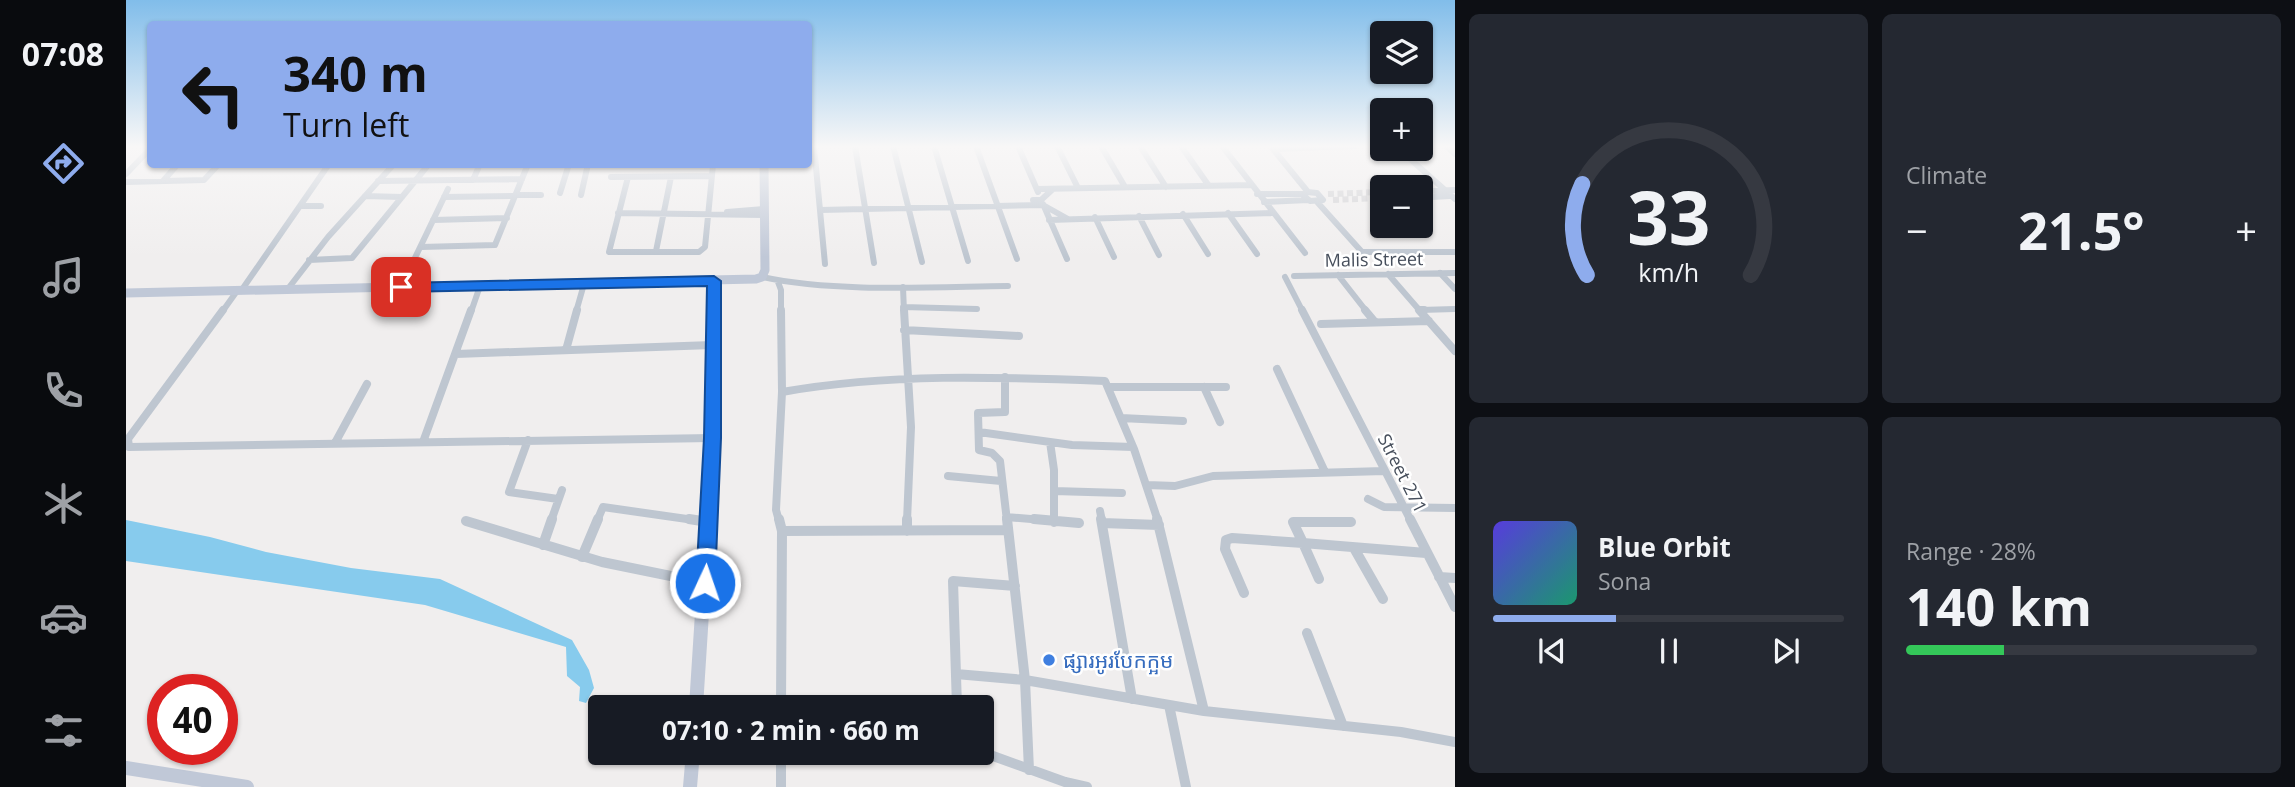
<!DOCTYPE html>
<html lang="en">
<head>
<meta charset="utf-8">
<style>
  :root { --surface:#171b24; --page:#242831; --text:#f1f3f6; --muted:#9ea1a6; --line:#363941; --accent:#8eaced }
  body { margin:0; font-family:"Open Sans","Noto Sans Khmer",sans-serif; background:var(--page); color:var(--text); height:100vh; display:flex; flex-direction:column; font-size:26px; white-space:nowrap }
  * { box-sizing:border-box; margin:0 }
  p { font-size:23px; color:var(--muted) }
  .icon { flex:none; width:38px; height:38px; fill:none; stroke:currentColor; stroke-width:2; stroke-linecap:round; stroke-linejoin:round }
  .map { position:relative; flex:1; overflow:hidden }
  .side { display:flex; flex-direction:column; gap:14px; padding:14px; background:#0d0f14; width:840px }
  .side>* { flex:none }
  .top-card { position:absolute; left:21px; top:21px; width:665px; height:147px; border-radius:7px; box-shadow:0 2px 5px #0004; background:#8eaced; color:#111; overflow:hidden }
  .buttons { position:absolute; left:1244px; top:21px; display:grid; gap:14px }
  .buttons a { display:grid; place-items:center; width:63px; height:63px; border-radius:7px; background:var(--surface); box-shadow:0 2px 5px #0004; font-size:35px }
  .speed { position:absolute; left:21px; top:674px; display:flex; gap:14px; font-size:35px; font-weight:700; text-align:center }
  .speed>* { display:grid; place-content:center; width:91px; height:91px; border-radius:50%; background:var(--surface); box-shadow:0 2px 5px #0004; line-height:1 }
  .speed .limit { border:10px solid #d22; background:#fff; color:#111 }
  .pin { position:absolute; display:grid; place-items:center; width:60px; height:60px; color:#fff; margin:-30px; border-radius:14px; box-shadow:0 4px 10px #0006 }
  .me { position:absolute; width:77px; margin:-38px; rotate:3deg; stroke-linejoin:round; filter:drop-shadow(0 0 5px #0008) }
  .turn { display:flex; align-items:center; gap:24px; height:147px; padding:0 21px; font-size:32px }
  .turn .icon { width:91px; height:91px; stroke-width:2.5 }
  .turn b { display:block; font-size:49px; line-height:60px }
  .big { font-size:52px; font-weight:700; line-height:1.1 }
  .side .card { flex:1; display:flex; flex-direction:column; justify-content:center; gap:10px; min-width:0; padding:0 24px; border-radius:10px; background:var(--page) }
  .side .dial { align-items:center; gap:0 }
  .dial svg { height:182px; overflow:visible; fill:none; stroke:var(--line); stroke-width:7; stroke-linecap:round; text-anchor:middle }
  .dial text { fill:var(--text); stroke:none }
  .song { display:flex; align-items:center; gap:21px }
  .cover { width:84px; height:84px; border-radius:10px; background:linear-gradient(135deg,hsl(250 70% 55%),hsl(160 70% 35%)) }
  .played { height:7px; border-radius:4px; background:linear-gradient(90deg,var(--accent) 35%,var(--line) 35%) }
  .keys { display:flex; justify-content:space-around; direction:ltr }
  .heat { display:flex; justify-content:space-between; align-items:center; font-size:38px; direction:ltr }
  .charge { height:10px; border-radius:5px; background:linear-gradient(90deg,#34c759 28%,var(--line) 0) }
  .side .tiles { flex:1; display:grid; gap:14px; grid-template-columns:repeat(2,1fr) }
  .trip { position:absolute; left:462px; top:695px; width:406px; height:70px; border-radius:7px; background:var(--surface); box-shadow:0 2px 5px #0004; font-weight:700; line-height:70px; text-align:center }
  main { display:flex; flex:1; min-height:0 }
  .tabs { display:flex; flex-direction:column; width:126px; justify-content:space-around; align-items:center; background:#090b0e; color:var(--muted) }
  .tabs .icon { width:49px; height:49px }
  .tabs .current { color:var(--accent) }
  .tabs b { font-size:32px; color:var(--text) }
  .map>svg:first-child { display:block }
  .water { fill:#87cbed }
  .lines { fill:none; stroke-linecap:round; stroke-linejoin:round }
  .street-tunnel { stroke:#ceced1; stroke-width:6; stroke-dasharray:6 3.5; stroke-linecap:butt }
  .street-far2 { stroke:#bec6d0; stroke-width:6 }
  .street-far1 { stroke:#bec6d0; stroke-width:8 }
  .street { stroke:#bec6d0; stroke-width:10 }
  .secondary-far2 { stroke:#c0c8d7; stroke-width:9 }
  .secondary-far1 { stroke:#c0c8d7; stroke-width:10 }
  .secondary { stroke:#c0c8d7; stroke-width:14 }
  .route { fill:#1a73e8; stroke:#114b97; stroke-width:2 }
  .shop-dot { fill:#3f7fe0; stroke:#fff; stroke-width:2.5 }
  .labels { text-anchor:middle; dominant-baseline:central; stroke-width:5; stroke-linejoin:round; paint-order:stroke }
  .street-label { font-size:18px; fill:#464e5b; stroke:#fff }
  .near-shop-label { font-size:21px; fill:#366cbe; stroke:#fff; text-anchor:start }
</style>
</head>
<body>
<main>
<nav class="tabs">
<b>07:08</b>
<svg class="icon current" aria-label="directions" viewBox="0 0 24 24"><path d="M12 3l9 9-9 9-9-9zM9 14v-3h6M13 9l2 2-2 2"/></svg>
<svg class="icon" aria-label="music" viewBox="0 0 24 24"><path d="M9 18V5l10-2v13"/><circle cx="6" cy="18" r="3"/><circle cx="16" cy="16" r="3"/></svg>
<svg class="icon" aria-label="phone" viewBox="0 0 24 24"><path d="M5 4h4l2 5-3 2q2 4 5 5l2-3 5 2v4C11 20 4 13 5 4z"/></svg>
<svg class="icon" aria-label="climate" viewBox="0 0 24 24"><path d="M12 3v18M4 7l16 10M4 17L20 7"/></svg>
<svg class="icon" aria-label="car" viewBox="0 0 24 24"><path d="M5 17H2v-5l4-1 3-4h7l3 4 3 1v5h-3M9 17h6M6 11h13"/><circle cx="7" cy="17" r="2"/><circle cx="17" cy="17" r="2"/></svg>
<svg class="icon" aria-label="filters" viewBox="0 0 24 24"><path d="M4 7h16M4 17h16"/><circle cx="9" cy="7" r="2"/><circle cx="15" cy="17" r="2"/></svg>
</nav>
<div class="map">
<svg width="1329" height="787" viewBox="0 0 1329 787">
  <rect width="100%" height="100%" fill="#f0eeee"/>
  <!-- water -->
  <path class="water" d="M0 520 84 537 140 552 225 568 314 579 446 640 463 670 468 688 460 703 453 701 454 687 441 676 440 647 299 605 0 561Z"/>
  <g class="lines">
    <!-- street-tunnel -->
    <path class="street-tunnel" d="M1202 194 1256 192
      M1295 197H1306
      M1207 200 1256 198"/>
    <!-- street-far2 -->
    <path class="street-far2" d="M688 146 699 264
      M729 146 748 263
      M767 146 796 262
      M808 146 842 261
      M850 146 891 259
      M892 146 912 192
      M931 146 952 188
      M975 146 999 187
      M1014 146 1040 187
      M1055 146 1083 186
      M1096 146 1179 253
      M1320 146 1329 154
      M1273 149 1329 199
      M0 174 24 149
      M485 177 586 176
      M502 177 483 252H573L579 247 587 165
      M347 180 354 164
      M37 181 52 164
      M252 181 396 179
      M0 182 78 180 93 164
      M911 189 1126 185
      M1300 191 1329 190
      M1181 192 1191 193 1197 200 1184 201 1177 195Z
      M1182 192 1147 149 1229 146
      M434 193 443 164
      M1131 194H1177
      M390 195H415
      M455 195 462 164
      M239 196 276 197
      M318 197 389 196
      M1306 197 1324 196
      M907 200H915L927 189
      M1138 202 1182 200
      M1192 203 1236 252H1329
      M917 204 941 259
      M176 206H195
      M694 210 917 205 942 219
      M601 212 638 209
      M492 213 638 215
      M1102 213 1131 254
      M1057 214 1082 254
      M1013 216 1033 255
      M969 217 988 257
      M307 220 381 218
      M923 220 1147 213
      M295 247 369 245 402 164
      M530 251 545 177
      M183 260 226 258 303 164
      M1314 273 1329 289
      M1262 274 1295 312
      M1212 275 1241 312
      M1168 276 1329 273
      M636 277C710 293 806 287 882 286
      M1159 277 1177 312
      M652 282 655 290V312
      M275 287 322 189
      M777 287 778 312
      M161 290 202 237 268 164
      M115 291 203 164
      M777 307 851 309
      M1294 310 1329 309
      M96 312 111 291
      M345 312 354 286
      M450 312 458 284"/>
    <!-- street-far1 -->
    <path class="street-far1" d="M97 310 2 439 3 447 586 438
      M778 310 785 427 781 521
      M1176 310 1285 521
      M1239 310 1249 322
      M1293 310 1329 351
      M1294 310H1298
      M1195 324 1303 321
      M778 330 893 336
      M440 350 451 310
      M330 354 586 345
      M1151 369 1199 472
      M879 377V412L852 413 853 450 866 453 874 461 881 521
      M982 387H1100
      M1078 387 1094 422
      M656 392C763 373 871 377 979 381L1008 449 1032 521
      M995 418 1057 421
      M853 432 946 445 1007 447
      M402 440 383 492 432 499
      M297 442 345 310
      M924 442 928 470V521
      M209 443 241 384
      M822 476 875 481
      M1021 485 1049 486 1087 476 1258 471
      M928 491 996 493
      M1242 499 1258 507 1329 508
      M974 511 976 521
      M880 517 929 521
      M425 521 436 490
      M471 521 477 507 575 521
      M653 521 650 510 656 392 655 310"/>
    <!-- street -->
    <path class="street" d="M563 519 582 522
      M653 519 656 531 655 707
      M881 519 899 680 903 770
      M908 519 953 523
      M928 519V522
      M975 519 1006 699
      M1031 519 1078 711
      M1284 519 1329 607
      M340 521 476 562 579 583
      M976 523 1033 525
      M656 531 882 530
      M781 531V519
      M417 545 426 519
      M1228 548 1257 599
      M456 557 472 519
      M1313 577 1329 578
      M1193 579 1177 543 1300 553
      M1118 593 1099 549 1100 540 1106 538 1177 543 1167 522H1225
      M1181 633 1217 726
      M830 674 899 680 1078 711 1275 732 1329 742
      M1043 705 1060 787
      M831 707 827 581 889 586
      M655 752V787
      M856 752 939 782 961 787"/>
    <!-- secondary-far2 -->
    <path class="secondary-far2" d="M0 293 630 279 636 277 639 270 638 164
      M588 312V281"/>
    <!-- secondary-far1 -->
    <path class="secondary-far1" d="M582 521 588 310"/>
    <!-- secondary -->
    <path class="secondary" d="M570 707 582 519
      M0 768 121 787
      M564 787 567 752"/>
  </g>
  <!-- sky -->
  <linearGradient id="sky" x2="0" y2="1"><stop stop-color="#81bdea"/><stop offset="0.57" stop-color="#f8f7f7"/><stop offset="1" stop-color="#f8f7f7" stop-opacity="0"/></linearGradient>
  <rect width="1329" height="257" fill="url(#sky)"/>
  <!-- route -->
  <path class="route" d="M588 276 595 281V438L589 583 586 589 579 592 572 589 570 583 578 438 581 286 275 292 268 287 275 283Z"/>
  <!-- markers -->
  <circle class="shop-dot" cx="923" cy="660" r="7"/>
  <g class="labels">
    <!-- street labels -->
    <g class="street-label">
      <text transform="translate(1248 259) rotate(-1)">Malis Street</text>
      <text transform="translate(1277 473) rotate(63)">Street 271</text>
    </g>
    <!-- near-shop labels -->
    <g class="near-shop-label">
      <text x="937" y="660">ផ្សារអូរបែកក្អម</text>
    </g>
  </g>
</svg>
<div class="buttons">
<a><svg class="icon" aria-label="layers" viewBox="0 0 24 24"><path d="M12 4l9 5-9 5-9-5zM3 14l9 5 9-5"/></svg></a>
<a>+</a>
<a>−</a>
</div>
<div class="speed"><div class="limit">40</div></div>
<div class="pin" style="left:275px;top:287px;background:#d93025"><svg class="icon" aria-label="arrive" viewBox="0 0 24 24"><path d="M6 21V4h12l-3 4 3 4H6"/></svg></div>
<svg class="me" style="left:579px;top:583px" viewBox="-20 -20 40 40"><circle r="17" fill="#1a73e8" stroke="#fff" stroke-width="3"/><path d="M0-11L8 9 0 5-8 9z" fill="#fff"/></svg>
<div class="trip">07:10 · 2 min · 660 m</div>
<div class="top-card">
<div class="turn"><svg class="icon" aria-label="left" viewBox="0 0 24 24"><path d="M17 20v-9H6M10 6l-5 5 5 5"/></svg><div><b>340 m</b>Turn left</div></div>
</div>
</div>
<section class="side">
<div class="tiles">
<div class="card dial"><svg viewBox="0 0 100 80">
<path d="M14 69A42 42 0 1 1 86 69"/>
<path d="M14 69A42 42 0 0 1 12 29" stroke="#8eaced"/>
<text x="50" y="56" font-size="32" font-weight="700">33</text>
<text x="50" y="72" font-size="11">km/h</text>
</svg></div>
<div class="card"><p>Climate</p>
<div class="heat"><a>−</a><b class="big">21.5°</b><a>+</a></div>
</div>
<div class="card">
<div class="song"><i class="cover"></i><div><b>Blue Orbit</b><p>Sona</p></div></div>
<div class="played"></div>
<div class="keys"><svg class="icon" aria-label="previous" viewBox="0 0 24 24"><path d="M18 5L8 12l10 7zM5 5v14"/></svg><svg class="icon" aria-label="pause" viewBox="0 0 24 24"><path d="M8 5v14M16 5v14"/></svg><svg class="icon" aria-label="next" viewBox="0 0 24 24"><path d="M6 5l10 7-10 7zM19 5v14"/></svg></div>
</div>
<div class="card"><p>Range · 28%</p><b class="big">140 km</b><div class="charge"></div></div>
</div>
</section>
</main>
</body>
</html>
